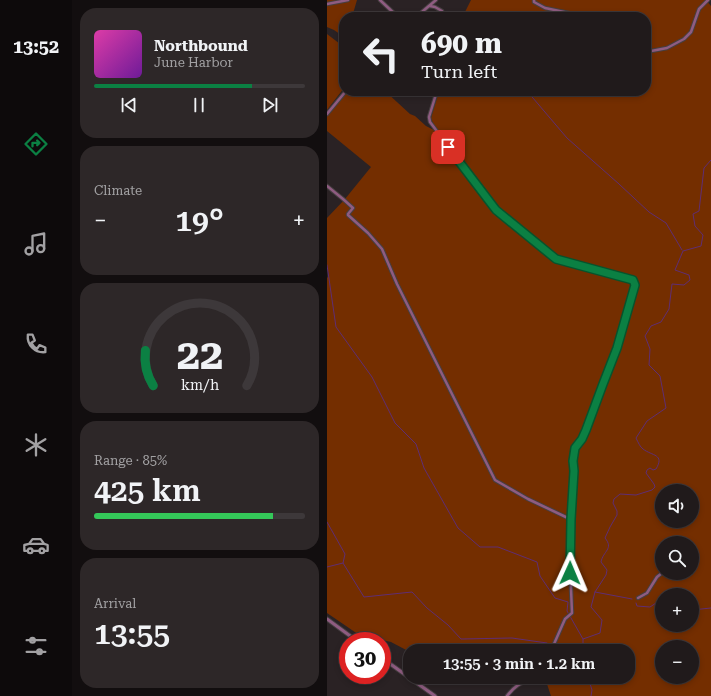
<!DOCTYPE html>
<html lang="en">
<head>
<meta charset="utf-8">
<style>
  :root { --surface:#201a1b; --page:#2d2728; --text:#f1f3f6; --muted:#a2a1a3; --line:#3d383a; --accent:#0b8043 }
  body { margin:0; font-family:"Roboto Serif",serif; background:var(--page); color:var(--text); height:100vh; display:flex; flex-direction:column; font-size:15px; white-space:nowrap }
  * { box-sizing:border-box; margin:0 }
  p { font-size:13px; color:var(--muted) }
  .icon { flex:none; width:22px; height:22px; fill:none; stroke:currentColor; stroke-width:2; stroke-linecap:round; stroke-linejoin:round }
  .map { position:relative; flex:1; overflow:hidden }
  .drawer { display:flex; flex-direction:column; gap:8px; padding:8px; background:#120e0f; width:255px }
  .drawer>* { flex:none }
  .hud { position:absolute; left:12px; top:12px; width:312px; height:84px; border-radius:16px; box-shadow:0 2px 6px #0003,0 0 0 1px var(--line); background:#201a1b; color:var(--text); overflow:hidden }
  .controls { position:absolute; left:328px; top:484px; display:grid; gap:8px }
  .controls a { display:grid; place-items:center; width:44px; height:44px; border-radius:50%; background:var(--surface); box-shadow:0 2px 6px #0003,0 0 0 1px var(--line); font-size:20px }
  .speed { position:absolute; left:12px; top:632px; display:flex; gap:8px; font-size:20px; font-weight:700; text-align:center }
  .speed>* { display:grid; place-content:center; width:52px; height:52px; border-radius:50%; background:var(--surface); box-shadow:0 2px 6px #0003,0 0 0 1px var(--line); line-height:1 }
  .speed .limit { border:6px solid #d22; background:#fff; color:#111 }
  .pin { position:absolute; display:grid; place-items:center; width:34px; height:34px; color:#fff; margin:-17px; border-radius:8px; box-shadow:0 2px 6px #0006 }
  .me { position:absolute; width:44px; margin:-22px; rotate:1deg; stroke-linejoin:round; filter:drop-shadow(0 0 3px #0008) }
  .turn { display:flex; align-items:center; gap:14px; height:84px; padding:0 16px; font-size:18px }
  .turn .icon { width:52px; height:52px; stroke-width:2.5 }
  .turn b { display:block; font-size:28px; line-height:34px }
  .big { font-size:30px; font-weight:600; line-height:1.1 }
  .drawer .widget { flex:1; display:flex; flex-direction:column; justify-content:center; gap:6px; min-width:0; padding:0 14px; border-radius:16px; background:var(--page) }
  .drawer .dial { align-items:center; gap:0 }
  .dial svg { height:104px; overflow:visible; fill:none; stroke:var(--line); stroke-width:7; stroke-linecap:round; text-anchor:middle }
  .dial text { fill:var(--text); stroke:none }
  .song { display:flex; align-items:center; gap:12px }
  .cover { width:48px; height:48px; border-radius:6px; background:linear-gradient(135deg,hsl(320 70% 55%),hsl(280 70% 35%)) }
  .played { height:4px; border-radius:2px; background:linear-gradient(90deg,var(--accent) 75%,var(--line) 75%) }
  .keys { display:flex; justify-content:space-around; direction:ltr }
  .heat { display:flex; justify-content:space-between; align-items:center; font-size:22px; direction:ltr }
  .charge { height:6px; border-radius:3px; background:linear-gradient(90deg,#34c759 85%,var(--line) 0) }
  .trip { position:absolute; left:76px; top:644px; width:232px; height:40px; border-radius:16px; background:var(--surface); box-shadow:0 2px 6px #0003,0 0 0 1px var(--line); font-weight:600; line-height:40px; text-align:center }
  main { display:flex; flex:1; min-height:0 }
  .menu { display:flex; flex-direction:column; width:72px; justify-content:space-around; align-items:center; background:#0d0a0b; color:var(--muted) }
  .menu .icon { width:28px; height:28px }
  .menu .selected { color:var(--accent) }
  .menu b { font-size:18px; color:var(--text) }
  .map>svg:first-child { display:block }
  .green { fill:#742e00; fill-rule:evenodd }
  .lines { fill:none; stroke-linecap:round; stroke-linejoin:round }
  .stream { stroke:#5f2d74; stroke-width:1 }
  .minor-casing { stroke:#463f41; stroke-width:4.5 }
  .tertiary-casing { stroke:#463f41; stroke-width:5 }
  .minor { stroke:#8f5c81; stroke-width:2.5 }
  .tertiary { stroke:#8f5c81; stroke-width:3 }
  .route-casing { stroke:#07532c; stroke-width:10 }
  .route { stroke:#0b8043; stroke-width:7 }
</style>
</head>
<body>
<main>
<nav class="menu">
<b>13:52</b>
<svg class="icon selected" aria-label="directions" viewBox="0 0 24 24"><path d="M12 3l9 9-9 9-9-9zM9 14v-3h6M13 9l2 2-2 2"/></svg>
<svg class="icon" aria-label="music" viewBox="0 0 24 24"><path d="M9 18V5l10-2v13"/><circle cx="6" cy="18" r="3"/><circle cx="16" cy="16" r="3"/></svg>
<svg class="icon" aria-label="phone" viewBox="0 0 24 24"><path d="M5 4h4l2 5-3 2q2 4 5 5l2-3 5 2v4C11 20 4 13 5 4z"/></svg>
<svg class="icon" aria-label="climate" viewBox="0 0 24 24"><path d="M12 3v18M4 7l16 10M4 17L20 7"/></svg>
<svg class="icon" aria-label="car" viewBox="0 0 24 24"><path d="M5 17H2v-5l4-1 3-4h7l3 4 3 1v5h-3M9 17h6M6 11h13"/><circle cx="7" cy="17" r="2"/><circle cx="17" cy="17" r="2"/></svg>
<svg class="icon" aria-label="filters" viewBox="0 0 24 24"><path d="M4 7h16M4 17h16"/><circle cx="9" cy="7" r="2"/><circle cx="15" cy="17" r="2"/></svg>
</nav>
<section class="drawer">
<div class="widget">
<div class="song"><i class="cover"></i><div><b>Northbound</b><p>June Harbor</p></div></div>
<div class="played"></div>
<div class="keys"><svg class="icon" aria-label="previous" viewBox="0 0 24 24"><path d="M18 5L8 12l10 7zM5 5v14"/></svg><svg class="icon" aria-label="pause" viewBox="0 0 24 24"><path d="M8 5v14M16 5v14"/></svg><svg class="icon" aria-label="next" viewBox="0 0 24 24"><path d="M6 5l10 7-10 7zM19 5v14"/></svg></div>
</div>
<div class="widget"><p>Climate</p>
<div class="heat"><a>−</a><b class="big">19°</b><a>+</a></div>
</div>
<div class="widget dial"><svg viewBox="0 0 100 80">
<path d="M14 69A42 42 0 1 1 86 69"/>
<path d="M14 69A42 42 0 0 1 8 42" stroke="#0b8043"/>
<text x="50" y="56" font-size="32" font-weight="700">22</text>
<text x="50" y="72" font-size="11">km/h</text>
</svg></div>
<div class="widget"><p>Range · 85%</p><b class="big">425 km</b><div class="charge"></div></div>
<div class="widget"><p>Arrival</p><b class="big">13:55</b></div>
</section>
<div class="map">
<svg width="384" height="696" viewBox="0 0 384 696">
  <rect width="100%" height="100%" fill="#2a2224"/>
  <!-- green -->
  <path class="green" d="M0 0H30L25 17H17V37L7 30 0 27Z
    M144 0H379L384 6V696H224L218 678 208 677H301V651H83V652L64 642 55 640 54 641H41L0 613V278L2 276 0 265V218L18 199 44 167 0 131V116L21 91H58L83 114 88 116 99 126 109 131 104 118 112 91H319V17H132L133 15 136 16ZM335 491H365V521H335ZM335 543H365V573H335ZM335 595H365V625H335ZM335 647H365V677H335Z
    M0 34 17 47V88L0 110Z"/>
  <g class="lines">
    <!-- stream -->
    <path class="stream" d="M200 91 240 138 292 184 322 212 339 223 355 250
      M0 265 9 327 45 377 68 423 89 444 97 468 131 528 153 547H171L210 562 213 576 228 598 241 602 240 611 256 639
      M0 522 18 554 16 563 37 597 85 592 100 608 121 625 134 639 185 638 220 643
      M0 567 16 563
      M268 592 305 599
      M309 603 310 606 323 607 329 603 335 606
      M365 610 384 608
      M256 651V639L273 633 275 620 264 607 268 592 279 575 280 570 274 562C276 551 287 549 278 538L283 527 290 515V511L286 503 287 499 293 494 309 495 325 490 328 487 327 484 319 473 320 470 323 468 326 470 329 469C338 454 325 456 316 449 313 447 311 442 309 438L320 421 339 408 333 376 322 365 323 349 318 336 324 326 334 322 342 309 345 284 357 285 363 280 362 275 348 270 356 251 374 246 376 235 368 226 366 214 372 211 377 168 384 160
      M261 677 265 690 264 696"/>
    <defs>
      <path id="minor" d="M53 0 71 17
        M207 0V2L218 8 261 17
        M0 4 21 0
        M103 6 108 7 115 11 113 17
        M89 17 109 0
        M319 52 340 48 357 39 364 32 372 9 381 0
        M110 91 102 117 103 122 169 210 229 259 306 280 308 285 290 348 275 384 263 421 255 439 248 447 246 461 247 471 243 519 244 539 243 564 245 613 238 619 227 644 225 651
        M0 114 19 91
        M0 186 16 199 26 208 21 214V215L41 233 55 249 70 284 168 480 201 499 243 519
        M311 598 320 593 330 577 335 573
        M180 696C187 687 193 682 205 680 210 679 213 681 218 678V677"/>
      <path id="tertiary" d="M0 619 30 641
        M55 658 108 696"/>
    </defs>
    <!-- minor casing -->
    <use href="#minor" class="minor-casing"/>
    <!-- tertiary casing -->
    <use href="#tertiary" class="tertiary-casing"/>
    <!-- minor -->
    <use href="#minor" class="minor"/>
    <!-- tertiary -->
    <use href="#tertiary" class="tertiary"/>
  </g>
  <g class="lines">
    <defs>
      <path id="route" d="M121 147 169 210 229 259 306 280 308 285 290 348 276 384 259 430 255 439 248 448 246 461 247 471 244 519 243 573"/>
    </defs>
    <!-- route casing -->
    <use href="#route" class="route-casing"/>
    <!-- route -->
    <use href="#route" class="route"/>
  </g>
</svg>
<div class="controls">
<a><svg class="icon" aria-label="sound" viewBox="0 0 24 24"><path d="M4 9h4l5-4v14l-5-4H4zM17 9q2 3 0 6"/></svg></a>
<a><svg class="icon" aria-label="search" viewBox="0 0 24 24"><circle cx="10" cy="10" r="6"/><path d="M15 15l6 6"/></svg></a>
<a>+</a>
<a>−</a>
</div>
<div class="speed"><div class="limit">30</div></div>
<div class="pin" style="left:121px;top:147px;background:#d93025"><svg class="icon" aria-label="arrive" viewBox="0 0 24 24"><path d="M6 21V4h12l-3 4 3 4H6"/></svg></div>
<svg class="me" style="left:243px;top:573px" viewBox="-20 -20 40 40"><path d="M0-17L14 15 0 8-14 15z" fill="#0b8043" stroke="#fff" stroke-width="4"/></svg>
<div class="trip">13:55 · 3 min · 1.2 km</div>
<div class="hud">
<div class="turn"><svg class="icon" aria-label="left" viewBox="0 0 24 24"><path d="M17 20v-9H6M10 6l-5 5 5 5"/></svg><div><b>690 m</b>Turn left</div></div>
</div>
</div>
</main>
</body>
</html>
